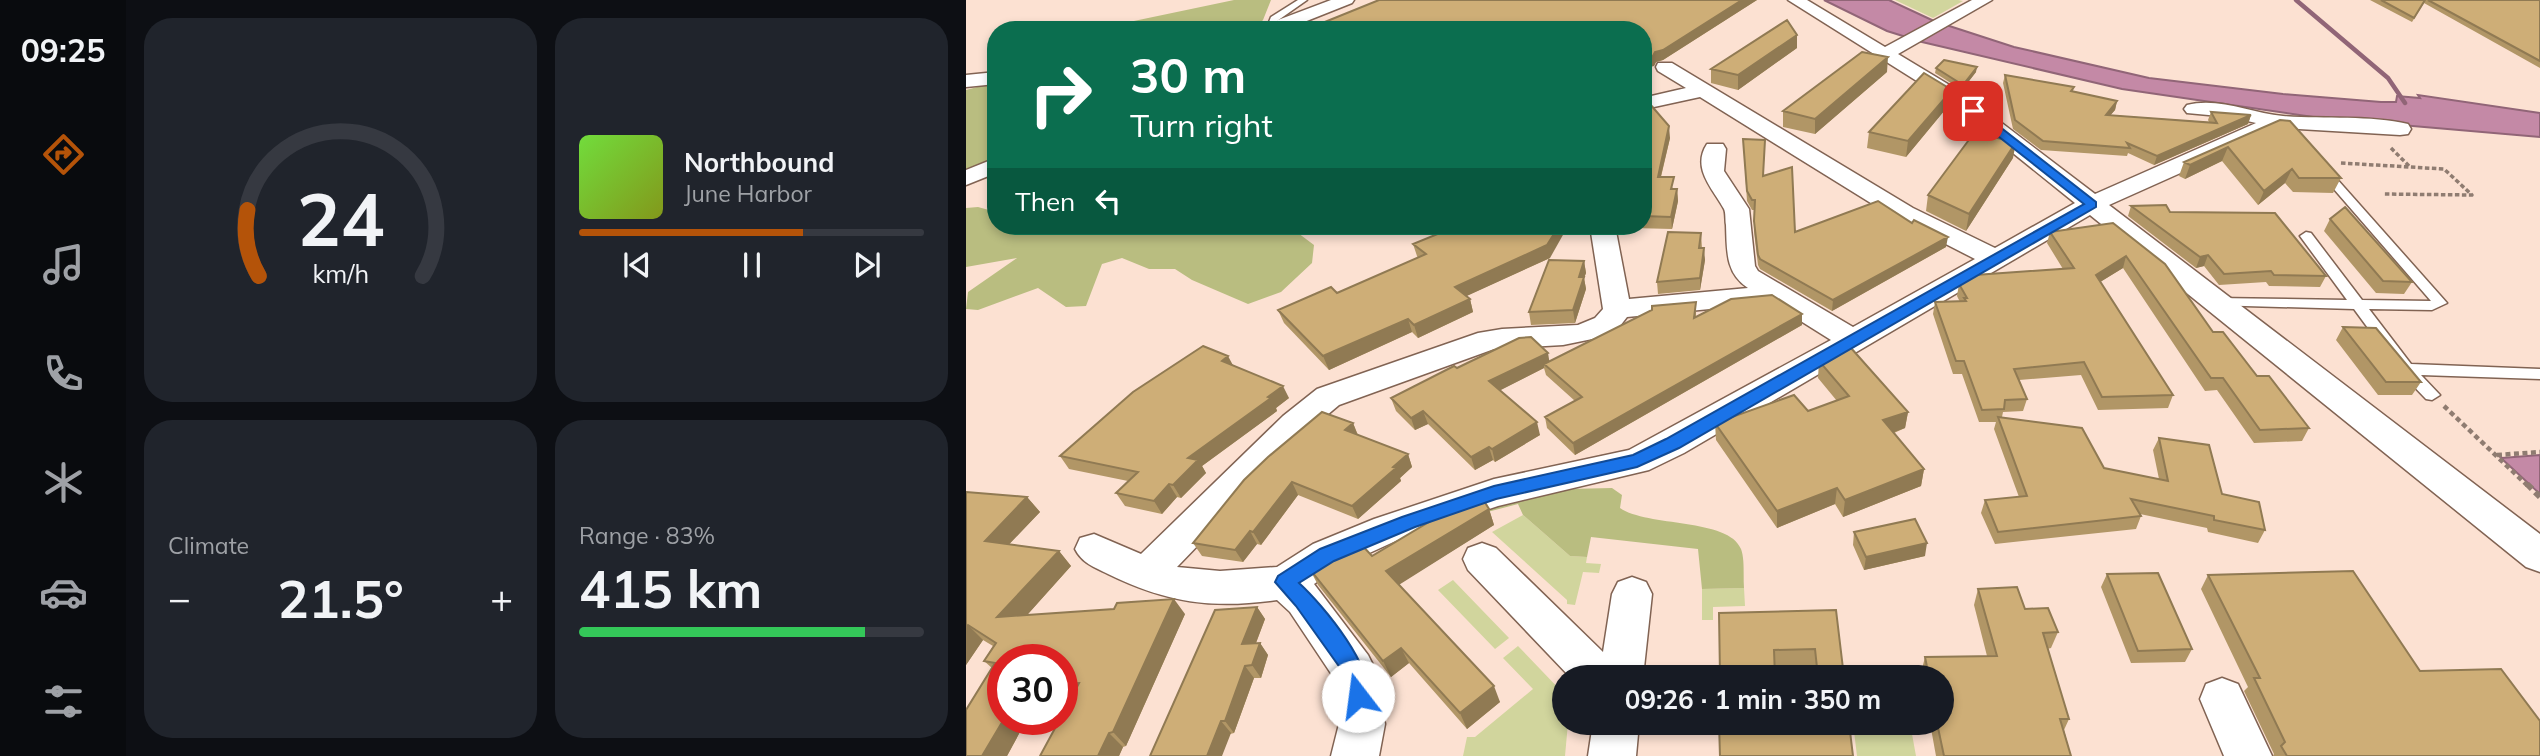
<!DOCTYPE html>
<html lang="en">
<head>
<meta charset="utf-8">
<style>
  :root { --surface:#171b24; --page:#20242c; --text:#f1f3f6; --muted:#9ea1a6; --line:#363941; --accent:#b45309 }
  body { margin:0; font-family:Mulish,sans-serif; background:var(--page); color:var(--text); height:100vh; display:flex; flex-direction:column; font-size:26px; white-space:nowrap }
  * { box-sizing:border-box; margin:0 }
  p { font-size:23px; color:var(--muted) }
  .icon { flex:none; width:38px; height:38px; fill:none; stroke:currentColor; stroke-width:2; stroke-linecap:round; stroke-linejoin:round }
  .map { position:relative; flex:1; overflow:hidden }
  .drawer { display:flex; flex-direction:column; gap:18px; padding:18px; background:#0d0f14; width:840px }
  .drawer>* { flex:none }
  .banner { position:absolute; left:21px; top:21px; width:665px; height:214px; border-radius:28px; box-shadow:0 4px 10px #0003; background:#0b6e4f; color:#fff; overflow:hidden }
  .speed { position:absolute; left:21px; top:644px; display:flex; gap:14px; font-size:35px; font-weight:700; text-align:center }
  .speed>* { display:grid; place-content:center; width:91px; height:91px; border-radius:50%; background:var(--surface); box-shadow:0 4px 10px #0003; line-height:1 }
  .speed .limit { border:10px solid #d22; background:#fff; color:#111 }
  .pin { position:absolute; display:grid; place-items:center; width:60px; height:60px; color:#fff; margin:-30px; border-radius:14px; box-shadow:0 4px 10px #0006 }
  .me { position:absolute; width:77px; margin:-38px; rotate:345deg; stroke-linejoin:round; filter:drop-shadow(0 0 5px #0008) }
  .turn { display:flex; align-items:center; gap:24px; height:147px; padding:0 28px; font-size:32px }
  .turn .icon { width:91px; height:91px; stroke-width:2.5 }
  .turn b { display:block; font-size:49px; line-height:60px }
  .then { display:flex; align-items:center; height:66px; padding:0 28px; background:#0003; gap:14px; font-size:26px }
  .big { font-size:52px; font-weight:700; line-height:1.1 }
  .drawer .card { flex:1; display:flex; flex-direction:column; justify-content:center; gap:10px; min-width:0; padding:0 24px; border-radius:28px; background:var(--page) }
  .drawer .dial { align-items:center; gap:0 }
  .dial svg { height:182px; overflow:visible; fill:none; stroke:var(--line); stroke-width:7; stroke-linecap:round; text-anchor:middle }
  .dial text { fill:var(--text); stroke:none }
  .song { display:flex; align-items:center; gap:21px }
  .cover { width:84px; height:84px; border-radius:10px; background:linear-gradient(135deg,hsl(100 70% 55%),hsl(70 70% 35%)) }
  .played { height:7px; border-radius:4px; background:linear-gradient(90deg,var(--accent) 65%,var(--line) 65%) }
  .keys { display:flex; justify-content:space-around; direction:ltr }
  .heat { display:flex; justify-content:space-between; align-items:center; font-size:38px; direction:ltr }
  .charge { height:10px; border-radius:5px; background:linear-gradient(90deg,#34c759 83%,var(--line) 0) }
  .drawer .tiles { flex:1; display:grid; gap:18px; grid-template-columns:repeat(2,1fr) }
  .trip { position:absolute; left:586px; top:665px; width:402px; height:70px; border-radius:35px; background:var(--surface); box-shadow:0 4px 10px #0003; font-weight:700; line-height:70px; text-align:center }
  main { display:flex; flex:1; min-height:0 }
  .tabs { display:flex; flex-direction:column; width:126px; justify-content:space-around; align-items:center; background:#090b0e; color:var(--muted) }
  .tabs .icon { width:49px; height:49px }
  .tabs .active { color:var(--accent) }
  .tabs b { font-size:32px; color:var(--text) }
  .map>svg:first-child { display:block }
  .green { fill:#d1d59d }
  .forest { fill:#b9bd80 }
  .water { fill:#c489a6; stroke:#916577; stroke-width:2 }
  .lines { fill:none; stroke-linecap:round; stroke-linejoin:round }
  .stream { stroke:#916577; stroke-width:4.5 }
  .lane-casing { stroke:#816353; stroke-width:3 }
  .street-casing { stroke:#816353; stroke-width:3 }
  .path-far2 { stroke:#8f7c71; stroke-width:3.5; stroke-dasharray:4.5 2.5; stroke-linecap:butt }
  .path-far1 { stroke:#8f7c71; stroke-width:4.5; stroke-dasharray:5 3.5; stroke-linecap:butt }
  .path { stroke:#8f7c71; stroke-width:6; stroke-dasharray:7 4.5; stroke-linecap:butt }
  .lane { fill:#fff; fill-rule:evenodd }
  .street { fill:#fff; fill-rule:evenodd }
  .wall { fill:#b19666 }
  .shaded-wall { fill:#907a53 }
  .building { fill:#ceae77; stroke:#907a53; stroke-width:2 }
  .route { fill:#1a73e8; stroke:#114b97; stroke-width:2 }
</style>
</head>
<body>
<main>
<nav class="tabs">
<b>09:25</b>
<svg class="icon active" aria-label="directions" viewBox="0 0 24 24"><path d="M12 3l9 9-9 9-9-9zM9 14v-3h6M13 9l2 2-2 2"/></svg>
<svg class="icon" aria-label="music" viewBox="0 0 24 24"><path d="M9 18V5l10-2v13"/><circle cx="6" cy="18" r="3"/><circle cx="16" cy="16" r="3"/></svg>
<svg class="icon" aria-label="phone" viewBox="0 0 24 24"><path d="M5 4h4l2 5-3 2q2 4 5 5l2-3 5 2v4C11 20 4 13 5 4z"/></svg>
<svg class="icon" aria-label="climate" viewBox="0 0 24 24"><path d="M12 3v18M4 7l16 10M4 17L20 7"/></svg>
<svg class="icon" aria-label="car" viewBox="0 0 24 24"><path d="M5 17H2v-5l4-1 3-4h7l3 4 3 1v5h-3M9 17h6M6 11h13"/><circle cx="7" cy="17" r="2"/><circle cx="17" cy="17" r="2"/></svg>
<svg class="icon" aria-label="filters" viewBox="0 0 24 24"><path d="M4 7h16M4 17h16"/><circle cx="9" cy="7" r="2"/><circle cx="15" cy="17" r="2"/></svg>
</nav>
<section class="drawer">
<div class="tiles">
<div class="card dial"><svg viewBox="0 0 100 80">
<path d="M14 69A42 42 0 1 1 86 69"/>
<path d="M14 69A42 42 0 0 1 9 40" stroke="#b45309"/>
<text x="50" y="56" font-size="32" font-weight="700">24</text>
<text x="50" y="72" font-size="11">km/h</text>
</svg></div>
<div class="card">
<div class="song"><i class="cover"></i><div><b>Northbound</b><p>June Harbor</p></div></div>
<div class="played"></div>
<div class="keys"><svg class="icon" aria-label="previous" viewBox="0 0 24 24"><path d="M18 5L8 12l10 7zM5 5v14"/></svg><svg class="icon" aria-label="pause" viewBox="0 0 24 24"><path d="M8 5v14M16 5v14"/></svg><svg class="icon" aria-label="next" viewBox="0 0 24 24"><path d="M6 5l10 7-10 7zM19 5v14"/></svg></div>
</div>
<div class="card"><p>Climate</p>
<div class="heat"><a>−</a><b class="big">21.5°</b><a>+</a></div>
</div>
<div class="card"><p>Range · 83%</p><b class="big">415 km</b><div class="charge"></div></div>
</div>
</section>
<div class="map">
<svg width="1574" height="756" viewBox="0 0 1574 756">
  <rect width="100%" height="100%" fill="#fce1d2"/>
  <!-- green -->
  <path class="green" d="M929 0H992L997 1 967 18Z
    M557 515 604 556 621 557 620 563 635 564 633 573 617 572 609 605 601 604V600L526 532Z
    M487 580 543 638 529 649 472 590Z
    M778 588 779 606 747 607V620H736V589Z
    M552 646 598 694V723H602L599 756H497L501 737H509L567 689 537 658Z
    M887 723H944L950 756H891Z"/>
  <!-- forest -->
  <path class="forest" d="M268 0H305L297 20 288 30H109L144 26Z
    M30 82V159L0 174V90Z
    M12 207 30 212V226H279L282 231 324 227 348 245 346 263 315 292 282 304 226 280 209 269H183L156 258 136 264 120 306 100 307 72 288 12 310 0 309 2 292 51 258 0 267V208Z
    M646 488 656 495 654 508C681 527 763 518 775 549 779 560 777 576 778 588L736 589 732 549 625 537 621 557 604 556 557 515 552 504 510 515 505 510 602 489Z"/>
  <!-- water -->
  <path class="water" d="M858 0H923L968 21 1048 47 1183 78 1317 94 1415 102H1430L1431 96 1454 98 1452 95 1574 113V137L1354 118 1156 89 956 42 921 31Z
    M1574 455V494L1535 458Z"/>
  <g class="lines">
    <!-- stream -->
    <path class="stream" d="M1330 0 1422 78 1439 103"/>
    <defs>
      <path id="lane" d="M332 0H341L311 21 308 25 313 30H304L301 27 305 17Z
        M1358 168 1362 169 1481 303 1466 310 1403 309 1445 364 1574 369V379L1455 375 1474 395 1466 400 1460 399 1435 373 1388 309 1245 305 1243 302 1245 299 1250 298 1381 300 1334 236 1340 232 1345 233 1396 300 1465 301 1354 173V169Z"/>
      <path id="street" d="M365 0H388L386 3 318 30H294L296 26Z
        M822 0H841L919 47 1006 0H1026L932 54 995 92 1129 194 1290 123 1264 117 1221 113 1218 109 1221 105C1253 97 1285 113 1317 116 1356 119 1404 115 1442 124L1445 129 1442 134 1434 135 1315 128 1143 205 1574 534V572L1560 567 1124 215 718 453 683 470 532 506 434 539 375 566 348 584 402 655 409 669 419 724 413 756H365L373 724 366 675 324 612 311 600C247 609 201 603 142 574 128 567 116 563 109 549L114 538 128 534 175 554 317 416 351 389 512 333 536 329 612 325 629 318 637 309 624 226H649L663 299 782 288C759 273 761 250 760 225 759 220 760 213 758 209 747 189 725 168 741 144H757L760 149 758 171 783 209 789 266 792 271 887 327 1009 259 929 218 734 97 688 107 681 105 678 101 681 97 720 88 692 71 690 67 692 63H706L947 208 1029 248 1109 203 981 100ZM806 303 865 340 663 450 528 479 408 519 347 544 311 567 254 571 211 567 341 432 373 405 528 349 597 345 636 337 650 331 661 317Z
        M30 72V84L0 87V75Z
        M30 158V173L0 185V170Z
        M516 543 530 548 637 652 646 594 652 582 666 577 680 582 686 594 677 677H604L502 570 497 559 502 548Z
        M1256 678 1272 684 1306 756H1258L1234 699 1240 684Z
        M627 723H673L670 756H622Z"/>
    </defs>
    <!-- lane casing -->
    <use href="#lane" class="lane-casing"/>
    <!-- street casing -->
    <use href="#street" class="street-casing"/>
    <!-- path-far2 -->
    <path class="path-far2" d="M1425 148 1443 166
      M1375 163 1478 169 1506 195 1418 194"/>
    <!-- path-far1 -->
    <path class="path-far1" d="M1478 406 1562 486
      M1531 455 1574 452"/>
    <!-- path -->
    <path class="path" d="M1561 484 1574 497"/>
    <!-- lane -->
    <use href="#lane" class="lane"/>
    <!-- street -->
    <use href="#street" class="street"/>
  </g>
  <!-- wall -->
  <path class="wall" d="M413 0H791L697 60 690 62 688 66 677 30H339Z
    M1404 0H1574V68L1458 3 1446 22Z
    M831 48 772 90 745 83V69Z
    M970 68 1010 72 996 90 969 73Z
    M921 72 849 134 817 127V111Z
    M1039 75 1108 87 1107 91 1151 101 1149 110 1144 115 1243 122 1242 120 1245 112 1285 115 1282 124 1188 165 1162 153 1161 156 1075 150 1047 129 1037 83Z
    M677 96 704 138 695 177 708 189H711L712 201 706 229 667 228V226H677Z
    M983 105 940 157 901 148 903 132Z
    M1314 120 1375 178 1367 193 1327 192 1319 183 1292 205 1256 161 1219 179 1213 176 1218 162Z
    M777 139 799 149 797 176 829 232 980 247 866 311 794 269 792 265 788 231 789 210H786L781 201Z
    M1047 158 1000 231 960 211 962 195Z
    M1165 206 1204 212 1360 276 1354 287 1303 286 1300 282 1253 285 1238 266 1230 268 1162 216Z
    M1364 219 1446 282 1438 294 1410 293 1358 231Z
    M1147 223 1247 332 1343 428 1336 441 1288 443 1251 390 1239 391 1157 268 1134 282 1207 395 1202 408 1132 410 1115 375 1053 380 1061 399 1057 411 1037 412 1036 417 1138 468 1193 479 1187 450 1193 438 1256 494 1299 530 1292 543 1242 532 1241 528 1174 514 1175 516 1170 529 1029 544 1015 513 1019 500 1053 497 1028 429 1030 422H1013L996 374H987L967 314 969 302H994L991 296 993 284 1097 269 1081 243 1084 232Z
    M735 233 736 248 739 260 734 290 692 294 691 282Z
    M447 244 584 258 500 296 504 299 507 312 452 338 446 332 363 370 318 323 312 310 371 293 452 258 451 256Z
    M618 261 620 273 618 278 620 289 609 323 565 325 563 312Z
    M730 302V317L836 325 609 455 581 428 579 417 609 401 580 375 578 368 534 390 574 435 529 462 527 460 509 470 462 424 449 430 430 411 425 398 491 368 584 361Z
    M1377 327 1455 382 1446 395H1412L1370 340Z
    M853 361 942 412 939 428 928 433 958 469 955 486 877 517 869 504 811 528 750 440 749 423 842 411 871 401 852 378Z
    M267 365 323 398 310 408 311 411 236 466 240 473 215 498 211 497 196 514 159 506 150 493 162 481 103 469 94 456Z
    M387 423 392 435 442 454 446 467 434 478 435 481 392 519 332 495 295 545 291 544 277 562 236 556 227 543Z
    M0 492 61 497 74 512 43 544 93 551 105 566 61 615 219 614 160 746 157 747 153 756H74L105 699H96V660H37V719H61L41 756H0L26 668 18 661 27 646 17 640 0 665Z
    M523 509 528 525 433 584 534 702 501 729 443 663 425 677 352 585 343 568 406 556Z
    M888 532 959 556 898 570 887 545Z
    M1141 574 1226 649 1219 662 1165 663 1135 587Z
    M1242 575 1454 671 1574 756H1307L1308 754 1278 691 1282 687 1235 589Z
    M1012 589 1059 609 1092 632 1085 648 1081 649 1103 719 1098 730 1105 756H970L964 723H976V677H956L955 673 959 657 1021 656 1008 605Z
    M291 607 299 619 290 643H294L302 655 295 678H288L268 733 184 756Z
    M870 610 878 677H849L848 666 809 667 754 675Z
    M740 723H883L741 729Z"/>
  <!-- shaded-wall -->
  <path class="shaded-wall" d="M776 0H791L697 60 690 62 688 66 677 69V59Z
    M831 35V48L772 90V75Z
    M922 57 921 72 849 134V119Z
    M1011 67 1010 72 996 90 997 85Z
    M986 90 983 105 940 157 942 141Z
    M1151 101 1149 110 1138 123 1140 115Z
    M1285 115 1282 124 1188 165 1191 156Z
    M703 126 704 138 692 188V177Z
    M1050 142 1047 158 1000 231 1003 214Z
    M1262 147 1256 161 1219 179 1224 165Z
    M1326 169 1319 183 1292 205 1298 191Z
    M711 189 712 201 706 229 705 217Z
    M593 226H602L584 258 492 300 489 287Z
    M982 237 980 247 866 311 867 300Z
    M738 248 739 260 734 290V278Z
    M1242 255 1238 266 1230 268 1234 257Z
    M1160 256 1157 268 1126 287 1130 275Z
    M618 261 620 273 618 278 620 289 609 323 607 310 613 277Z
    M504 299 507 312 452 338 448 325Z
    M836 314V325L609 455 607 443Z
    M442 319 446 332 363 370 357 356Z
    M582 353 584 365 578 364V368L527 394 523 381Z
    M262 356 269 369 256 361Z
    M317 386 323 398 310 408 311 411 236 466 240 473 215 498 207 485 222 458Z
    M457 411 462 424 449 430 445 418Z
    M942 412 939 428 915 437 917 420Z
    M571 422 574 435 529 462 526 449Z
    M387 423 392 436 379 430Z
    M523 447 527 460 509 470 505 457Z
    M442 454 446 467 434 478 435 481 392 519 386 506Z
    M958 469 955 486 877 517 879 500Z
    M326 482 332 495 295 545 287 532Z
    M203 484 211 497 196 514 188 501Z
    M871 488 869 504 811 528V511Z
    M61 497 74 512 32 556 19 541Z
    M523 509 528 525 428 588 420 571Z
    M284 531 291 544 277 562 269 550Z
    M961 543 959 556 898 570 900 557Z
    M93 551 105 566 46 632 31 617Z
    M208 599 219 614 160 746 147 732Z
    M291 607 299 619 285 656 276 644Z
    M2 625 17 640 0 665V628Z
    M294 643 302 655 295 678 286 665Z
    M435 648 443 663 425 677 417 661Z
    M279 666 288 678 268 733 259 721Z
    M528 686 534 702 501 729 494 713Z
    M38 719H61L41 756H16Z
    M255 721 265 733 256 756H241Z
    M143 733 157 747 153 756H132Z"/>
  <!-- building -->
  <path class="building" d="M413 0H776L697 50 689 52 687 56 677 59V30H468L437 23 444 30H339Z
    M1415 0H1459L1448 18Z
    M1462 0H1574V61Z
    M821 20 831 35 772 75 745 69Z
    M896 52 922 57 849 119 817 111Z
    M978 60 1011 67 997 85 970 68Z
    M958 73 986 90 942 141 903 132Z
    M1039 75 1108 87 1105 91 1151 101 1140 115 1251 123 1245 112 1285 115 1191 156 1161 143 1164 148 1077 141 1049 120Z
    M677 96 703 126 692 177H708L705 189H711L705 217 677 216Z
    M1314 120 1324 121 1375 178H1333L1326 169 1298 191 1262 147 1224 165 1218 162Z
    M1008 133 1050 142 1003 214 962 195Z
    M777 139 799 140 797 176 826 167 829 232 912 201 946 223 948 220 982 237 867 300 794 259 792 255 788 221 789 200H786L781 191Z
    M1200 205 1204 212 1309 213 1360 276 1308 275 1305 271 1258 274 1242 255 1234 257 1165 206Z
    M1379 207 1446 282 1417 281 1364 219Z
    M1147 223 1199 264 1247 332H1257L1291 376H1303L1343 428 1294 430 1257 378H1245L1160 256 1130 275 1207 395 1136 397 1118 362 1048 369 1061 399 1039 400 1038 409 1016 410 998 361H990L969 302 1000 301 998 298H1001L993 284 1009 275 1108 268 1084 232Z
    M491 226H593L581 245 489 287 504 299 448 325 442 319 357 356 312 310 365 287 371 293 460 254 447 244Z
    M702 232 735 233 733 248H738L734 278 691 282Z
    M583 260 618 261 613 277H618L607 310 563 312Z
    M806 295 836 314 607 443 579 417 616 397 578 364 686 310V306L730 302 728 318 765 299Z
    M1377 327 1410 328 1455 382H1420Z
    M565 337 582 353 523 381 571 422 526 449 523 447 505 457 457 411 445 418 425 398 488 366 491 368 553 338Z
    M237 346 262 356 256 361 317 386 302 397 305 398 222 458 232 460 207 485 203 484 188 501 150 493 172 472 94 456 167 392Z
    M885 348 942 412 917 420 958 469 879 500 871 488 811 511 749 423 828 395 842 411 883 396 853 361Z
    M356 412 387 423 379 430 442 454 427 467 430 468 386 506 326 482 287 532 284 531 269 550 227 543 278 480 302 457Z
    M1032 417 1116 428 1138 468 1202 481 1193 438 1243 445 1256 494 1293 502 1299 530 1248 520V516L1165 499 1175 516 1032 532 1019 500 1061 496Z
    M0 492 61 497 19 541 93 551 31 617 148 609 151 603 208 599 147 732 143 733 132 756H74L94 719H96V715L113 683 96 684V660H37V719H38L16 756H0V710L29 663 18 661 30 643 2 625 0 628Z
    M515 496 523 509 420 571 528 686 494 713 435 648 417 661 343 568 368 552 392 541 406 556 493 504Z
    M949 519 961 543 900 557 888 532Z
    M1387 571 1454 671 1535 669 1574 721V756H1321L1315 746 1319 742 1288 678H1294L1242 575Z
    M1192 573 1226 649 1172 651 1141 574Z
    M1051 587 1059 609 1082 608 1092 632 1077 633 1103 719H1094L1105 756H978L971 723H976V677H963L959 657 1031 656 1012 589Z
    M291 607 276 644 294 643 286 665 279 666 259 721H255L241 756H184L249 610Z
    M870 610 878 677H852L849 649 808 650 809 677H740V676L754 675 753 613Z
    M753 723H883L887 756H754Z"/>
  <!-- route -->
  <path class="route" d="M1004 109H1011L1130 202V207L713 448 671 467 530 499 449 527 368 561 333 583C356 604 414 672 400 704L392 707 384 704 377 672 330 606 309 582 312 576 354 549 436 517 528 486 667 455 700 439 1118 204 1004 114Z"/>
</svg>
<div class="speed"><div class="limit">30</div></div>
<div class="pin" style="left:1007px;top:111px;background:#d93025"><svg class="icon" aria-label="arrive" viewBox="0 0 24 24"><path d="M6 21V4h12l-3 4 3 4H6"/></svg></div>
<svg class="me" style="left:392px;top:696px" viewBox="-20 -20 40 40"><circle r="19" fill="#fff"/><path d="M0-13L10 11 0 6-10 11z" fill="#1a73e8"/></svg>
<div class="trip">09:26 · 1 min · 350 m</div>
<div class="banner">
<div class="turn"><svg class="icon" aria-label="right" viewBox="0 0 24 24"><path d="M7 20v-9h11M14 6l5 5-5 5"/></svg><div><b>30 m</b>Turn right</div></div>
<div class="then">Then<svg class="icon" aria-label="left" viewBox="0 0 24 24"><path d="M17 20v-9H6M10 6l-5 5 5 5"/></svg></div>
</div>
</div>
</main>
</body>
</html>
